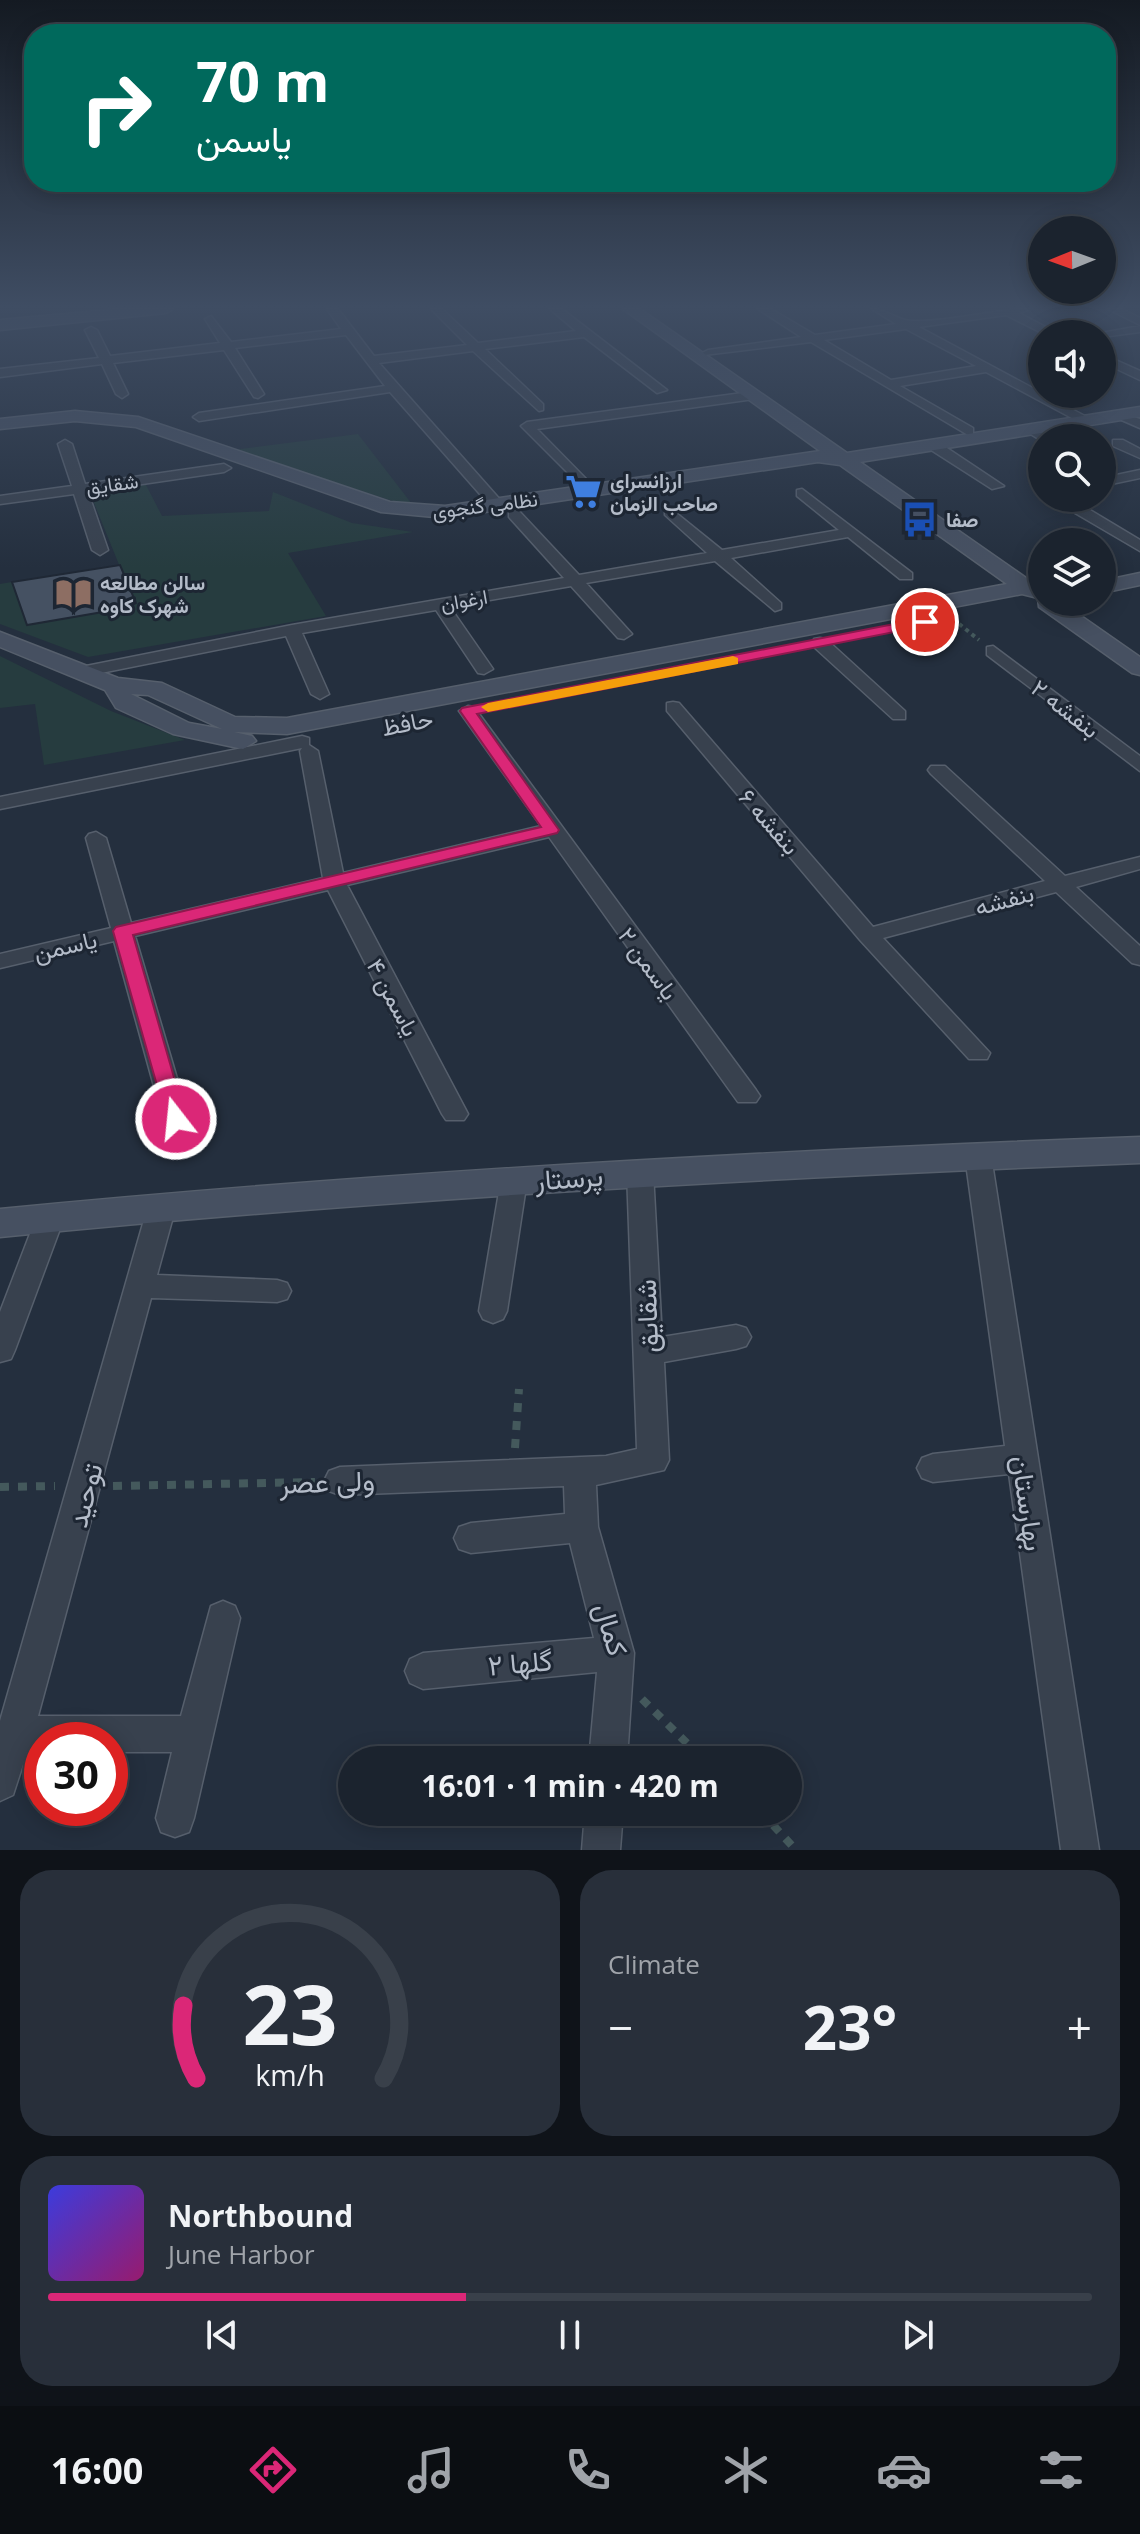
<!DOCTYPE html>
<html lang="en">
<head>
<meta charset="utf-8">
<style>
  :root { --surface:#1b232e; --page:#282f3a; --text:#f1f3f6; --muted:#a0a4aa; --line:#39404a; --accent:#db2777 }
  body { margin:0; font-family:"Open Sans",Vazirmatn,sans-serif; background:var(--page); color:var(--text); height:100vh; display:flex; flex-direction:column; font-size:30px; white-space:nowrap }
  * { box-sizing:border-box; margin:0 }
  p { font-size:26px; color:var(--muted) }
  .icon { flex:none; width:44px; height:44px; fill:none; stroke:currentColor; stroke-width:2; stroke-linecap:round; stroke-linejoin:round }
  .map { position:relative; height:1850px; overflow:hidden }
  .side { display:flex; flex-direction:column; gap:20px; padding:20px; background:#0f1319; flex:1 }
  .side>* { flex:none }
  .hud { position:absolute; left:24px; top:24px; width:1092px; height:168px; border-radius:32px; box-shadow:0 4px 20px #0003,0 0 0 2px var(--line); background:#00695c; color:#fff; overflow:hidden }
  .needle { width:52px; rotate:269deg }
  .tools { position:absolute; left:1028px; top:216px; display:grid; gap:16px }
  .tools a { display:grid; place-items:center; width:88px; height:88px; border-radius:50%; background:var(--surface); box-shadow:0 4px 20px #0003,0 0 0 2px var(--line); font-size:40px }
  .speed { position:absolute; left:24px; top:1722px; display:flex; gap:16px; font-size:40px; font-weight:700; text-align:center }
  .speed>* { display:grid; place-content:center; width:104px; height:104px; border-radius:50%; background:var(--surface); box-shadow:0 4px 20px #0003,0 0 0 2px var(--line); line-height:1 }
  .speed .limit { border:12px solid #d22; background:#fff; color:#111 }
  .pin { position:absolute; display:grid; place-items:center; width:68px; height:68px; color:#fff; margin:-34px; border:4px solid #fff; border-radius:50%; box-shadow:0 2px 8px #0007 }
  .me { position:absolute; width:88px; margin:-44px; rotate:344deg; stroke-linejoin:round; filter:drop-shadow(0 0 6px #0008) }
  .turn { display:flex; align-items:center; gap:28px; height:168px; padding:0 40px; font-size:36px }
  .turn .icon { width:104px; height:104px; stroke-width:2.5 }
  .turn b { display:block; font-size:56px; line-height:68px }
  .big { font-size:60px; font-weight:700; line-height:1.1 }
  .side .card { flex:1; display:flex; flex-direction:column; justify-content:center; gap:12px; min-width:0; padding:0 28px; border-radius:32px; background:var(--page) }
  .side .dial { align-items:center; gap:0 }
  .dial svg { height:208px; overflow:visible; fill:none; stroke:var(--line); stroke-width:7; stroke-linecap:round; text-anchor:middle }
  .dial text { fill:var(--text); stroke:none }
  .song { display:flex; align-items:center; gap:24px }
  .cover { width:96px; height:96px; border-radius:12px; background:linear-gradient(135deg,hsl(240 70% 55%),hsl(320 70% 35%)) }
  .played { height:8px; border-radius:4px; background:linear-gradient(90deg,var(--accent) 40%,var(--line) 40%) }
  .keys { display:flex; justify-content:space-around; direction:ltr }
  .heat { display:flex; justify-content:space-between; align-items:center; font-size:44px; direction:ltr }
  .side .tiles { flex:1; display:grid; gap:20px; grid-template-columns:1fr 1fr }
  .card:last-child { grid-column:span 2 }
  .trip { position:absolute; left:338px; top:1746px; width:464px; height:80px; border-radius:40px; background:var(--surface); box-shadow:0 4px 20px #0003,0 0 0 2px var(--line); font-weight:700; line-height:80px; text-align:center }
  .tabs { display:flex; height:128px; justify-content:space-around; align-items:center; background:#0b0e12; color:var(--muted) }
  .tabs .icon { width:56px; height:56px }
  .tabs .selected { color:var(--accent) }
  .tabs b { font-size:36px; color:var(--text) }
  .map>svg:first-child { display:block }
  .green { fill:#263c3f }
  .building { fill:#455162; stroke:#1f2835; stroke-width:2 }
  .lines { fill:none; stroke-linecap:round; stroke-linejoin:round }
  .street-casing { stroke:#565f6c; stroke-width:3 }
  .secondary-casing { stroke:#565f6c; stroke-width:3 }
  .path-far1 { stroke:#44595c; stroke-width:4; stroke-dasharray:4 4; stroke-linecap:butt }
  .path { stroke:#44595c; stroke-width:8; stroke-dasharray:9 9; stroke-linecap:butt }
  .street { fill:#38414e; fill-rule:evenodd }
  .secondary { fill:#465061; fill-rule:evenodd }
  .route { fill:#db2777; stroke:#8e194d; stroke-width:2 }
  .slow { fill:#f59e0b }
  .labels { text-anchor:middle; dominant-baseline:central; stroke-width:6; stroke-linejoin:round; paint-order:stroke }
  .far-poi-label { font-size:20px; font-weight:bold; fill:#b4bcc9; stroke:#1d2633; text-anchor:start }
  .far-street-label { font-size:20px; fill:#b4bcc9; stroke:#1d2633 }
  .street-label { font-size:24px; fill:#b4bcc9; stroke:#1d2633 }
  .near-street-label { font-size:28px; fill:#b4bcc9; stroke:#1d2633 }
</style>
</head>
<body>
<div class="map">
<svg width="1140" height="1850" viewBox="0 0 1140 1850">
  <rect width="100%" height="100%" fill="#242f3e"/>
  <!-- green -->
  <path class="green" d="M358 434 415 508 233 450Z
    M145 483 162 516 269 511 273 492 352 523 413 532 288 553 326 616 88 657 0 624V584L12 582 28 625 126 608 135 604 90 493Z
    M0 656 111 711 185 740 44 765 35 704 0 708Z"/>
  <!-- building -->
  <path class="building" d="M120 565 136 603 126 608 27 625 12 582Z"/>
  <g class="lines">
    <defs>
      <path id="street" d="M327 309H338L374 356 467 345 431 309H442L478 343 576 331 550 309H562L667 390 657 393 584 337 485 349 543 404V410L539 411 473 351 379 363 503 503V509H493L390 392 199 421 193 417 199 413 385 386 346 335 235 348 264 394 258 398 254 397 224 350 113 363 128 394 122 398 116 394 102 364 0 377V369L99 358 85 330 91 327 97 330 110 356 220 343 205 319 211 316 231 342 341 329Z
        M758 309H771L815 335 896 324 872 309C887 309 898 321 913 321 952 322 992 309 1031 309L1019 313 1059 334H1044L1006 315 919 327 1094 421 1083 424 986 372 900 386 973 428V434L968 435 811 342 704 355 702 353 708 350 801 337ZM906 329 976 366 891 380 824 340Z
        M1108 309H1122L1140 318V325Z
        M1140 326V332L1102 337V334H1096Z
        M1102 354 1140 371V380L1102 362Z
        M750 392 756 396 754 399 537 429 594 487 596 490 589 494 521 426 527 422Z
        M1117 412 1140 419V428L1117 418Z
        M1031 426 1050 435 1052 438H1042V441L1024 430Z
        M65 440 72 444 85 484 224 464 231 468 224 472 88 492 108 550 100 555 92 550 74 494 0 504V496L72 486 58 444Z
        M1113 440H1123L1140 449V458L1113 446Z
        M928 442H938L1004 486 992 489 928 448Z
        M1140 470V478L1102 486V478Z
        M802 489 912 573V579H900L848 537 731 558 781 603V609L775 611 715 561 586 583 632 634 624 639 618 638 571 586 450 607 493 669 484 674 478 673 436 610 302 633 329 694 320 699 311 694 286 636 81 677 72 672 81 667 292 625 564 578 509 517V511H519L579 575 707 553 665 515V509L670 508 722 550 839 530 797 496V490Z
        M1057 498H1070L1140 540V551L1058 503Z
        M820 638 826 639 905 711V719H893L814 647V639Z
        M993 646 1140 756V771L987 655V647Z
        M673 702 679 703 873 927 1045 881 931 774 928 770 931 766H945L1065 876 1140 857V869L1076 887 1140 946V965L1132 963 1056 892 883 938 990 1053 987 1059H969L860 940 667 711V703Z
        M468 706 474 707 756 1090 760 1096 756 1102H738L549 837 347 885 468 1114 464 1120H446L442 1114 328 890 135 936 189 1119 185 1125H167L163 1119 114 941 0 968V954L111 928 86 838 89 834 96 832 106 838 131 923 323 878 300 751 302 748 0 809V797L302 736 309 738V745L318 751 343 873 541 826 459 711Z
        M978 1146 987 1149 991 1156 1099 1850H1061L1009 1474 933 1482 922 1478 917 1468 922 1458 933 1454 1005 1446 965 1156 969 1149Z
        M640 1162 649 1165 653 1172 662 1337 736 1325 746 1328 751 1337 746 1346 736 1349 664 1362 669 1460 664 1470 596 1485 598 1527 634 1653 627 1760H589L597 1672 423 1689 410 1683 405 1671 410 1659 423 1653 594 1638 570 1543 471 1553 459 1549 454 1538 459 1527 471 1523 565 1514 564 1486 340 1495 329 1491 324 1481 329 1471 340 1467 606 1456 637 1449 627 1172 631 1165Z
        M514 1170 523 1173 527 1180 507 1311 503 1319 493 1323 483 1319 479 1311 501 1180 505 1173Z
        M162 1196 172 1199 176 1206 157 1275 277 1280 287 1283 291 1291 287 1299 277 1302 151 1298 38 1716H181L211 1606 223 1601 235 1606 240 1618 194 1818 189 1832 175 1837 161 1832 156 1818 172 1752H110V1740H42V1752H27L13 1795 0 1801V1721L148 1206 152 1199Z
        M50 1208 60 1211 64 1218 15 1350 11 1359 0 1362V1312L36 1218 40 1211Z
        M585 1812H623L620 1850H582Z"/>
      <path id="secondary" d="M120 309H173L166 313 0 330V320Z
        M623 309H640L847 453 1140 407V417L860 462 1029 580 1042 578V602H1061L1140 657V675L1132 673 1039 607 1038 598 1022 594 287 734 234 732 252 736 256 741 243 749 173 734 116 708 105 690 0 647V632L118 678 162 683 235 717 287 718 1007 584 840 465 818 462 445 518 381 512 136 427 75 421 0 429V419L75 411 138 417 390 502 445 506 820 451ZM131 694 148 695 222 729 189 723Z
        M1140 573V585L1102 593V581Z
        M1140 1137V1163C759 1178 379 1199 0 1237V1209C379 1172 759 1151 1140 1137Z"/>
    </defs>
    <!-- street casing -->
    <use href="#street" class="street-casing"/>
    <!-- secondary casing -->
    <use href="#secondary" class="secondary-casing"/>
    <!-- path-far1 -->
    <path class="path-far1" d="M953 619 979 640"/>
    <!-- path -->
    <path class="path" d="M515 1448 519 1389
      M113 1486 315 1482
      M0 1487 55 1486
      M642 1699 704 1760
      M761 1812 796 1850"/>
    <!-- street -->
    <use href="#street" class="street"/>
    <!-- secondary -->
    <use href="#secondary" class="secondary"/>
  </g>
  <!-- sky -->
  <linearGradient id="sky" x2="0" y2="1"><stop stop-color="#141a22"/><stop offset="0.54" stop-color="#3f4d63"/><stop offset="1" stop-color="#3f4d63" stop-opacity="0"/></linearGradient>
  <rect width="1140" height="568" fill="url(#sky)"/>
  <!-- route -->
  <path class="route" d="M925 618 930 619V625L477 714 559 830 557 833 133 935 186 1119 183 1124H168L113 931 116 927 541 827 460 711 462 708Z"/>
  <!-- slow -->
  <path class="slow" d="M733 656 738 658V664L488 712 481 707 488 703Z"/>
  <!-- icons -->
  <defs>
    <symbol id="supermarket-bare" viewBox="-9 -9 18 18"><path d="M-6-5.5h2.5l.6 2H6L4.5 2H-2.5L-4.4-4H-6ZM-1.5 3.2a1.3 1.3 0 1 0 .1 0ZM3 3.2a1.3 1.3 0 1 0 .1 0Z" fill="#3f7fe0" stroke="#1d2633" stroke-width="2.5" paint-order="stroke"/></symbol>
    <symbol id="bus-bare" viewBox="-9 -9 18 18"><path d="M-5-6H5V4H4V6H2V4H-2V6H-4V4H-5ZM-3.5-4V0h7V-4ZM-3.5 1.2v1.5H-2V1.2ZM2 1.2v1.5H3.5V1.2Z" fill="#1a4fb4" stroke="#1d2633" stroke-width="2.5" paint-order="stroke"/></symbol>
    <symbol id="library-bare" viewBox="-9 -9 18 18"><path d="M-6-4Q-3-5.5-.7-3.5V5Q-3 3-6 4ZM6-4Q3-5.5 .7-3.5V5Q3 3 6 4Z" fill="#8d6e63" stroke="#1d2633" stroke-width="2.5" paint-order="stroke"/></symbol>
  </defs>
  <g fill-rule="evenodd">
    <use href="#supermarket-bare" x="558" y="466" width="51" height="51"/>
    <use href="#bus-bare" x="894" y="494" width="51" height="51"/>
    <use href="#library-bare" x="48" y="568" width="51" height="51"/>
  </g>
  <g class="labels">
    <!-- far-poi labels -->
    <g class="far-poi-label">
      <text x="610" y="480">ارزانسرای<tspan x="610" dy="23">صاحب الزمان</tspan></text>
      <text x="946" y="519">صفا</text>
      <text x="100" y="582">سالن مطالعه<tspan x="100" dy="23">شهرک کاوه</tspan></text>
    </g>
    <!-- far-street labels -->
    <g class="far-street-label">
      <text transform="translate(112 484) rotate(-8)">شقایق</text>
      <text transform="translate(485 505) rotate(-7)">نظامی گنجوی</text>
      <text transform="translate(464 600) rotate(-10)">ارغوان</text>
    </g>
    <!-- street labels -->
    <g class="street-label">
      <text transform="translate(1066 708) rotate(38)">بنفشه ۲</text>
      <text transform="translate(407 722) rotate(-11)">حافظ</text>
      <text transform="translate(770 821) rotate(49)">بنفشه ۶</text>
      <text transform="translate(1004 899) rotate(-15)">بنفشه</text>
      <text transform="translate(65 945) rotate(-13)">یاسمن</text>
      <text transform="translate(649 963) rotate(54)">یاسمن ۲</text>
      <text transform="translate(394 997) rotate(62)">یاسمن ۴</text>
    </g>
    <!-- near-street labels -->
    <g class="near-street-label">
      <text transform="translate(569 1177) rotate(-4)">پرستار</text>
      <text transform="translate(646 1316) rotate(-92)">شقایق</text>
      <text transform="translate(327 1481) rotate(-2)">ولی عصر</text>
      <text transform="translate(84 1495) rotate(-75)">توحید</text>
      <text transform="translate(1029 1503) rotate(82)">بهارستان</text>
      <text transform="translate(612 1629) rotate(73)">کمال</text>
      <text transform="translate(520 1662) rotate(-5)">گلها ۲</text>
    </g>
  </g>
</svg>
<div class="tools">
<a><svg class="needle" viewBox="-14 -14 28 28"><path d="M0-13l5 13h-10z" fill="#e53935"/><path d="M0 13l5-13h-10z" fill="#a0a4aa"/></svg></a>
<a><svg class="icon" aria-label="sound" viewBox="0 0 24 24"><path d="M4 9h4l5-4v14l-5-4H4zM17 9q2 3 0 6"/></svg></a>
<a><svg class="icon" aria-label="search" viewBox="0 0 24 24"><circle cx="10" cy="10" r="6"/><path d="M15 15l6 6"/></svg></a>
<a><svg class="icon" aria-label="layers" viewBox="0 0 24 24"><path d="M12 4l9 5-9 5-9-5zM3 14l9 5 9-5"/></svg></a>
</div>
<div class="speed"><div class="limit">30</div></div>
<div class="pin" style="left:925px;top:622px;background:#d93025"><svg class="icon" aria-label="arrive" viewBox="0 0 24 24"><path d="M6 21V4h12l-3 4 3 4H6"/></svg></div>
<svg class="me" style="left:176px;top:1119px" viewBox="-20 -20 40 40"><circle r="17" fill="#db2777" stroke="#fff" stroke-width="3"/><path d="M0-11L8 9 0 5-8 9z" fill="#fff"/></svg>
<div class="trip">16:01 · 1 min · 420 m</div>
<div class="hud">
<div class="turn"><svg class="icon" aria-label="right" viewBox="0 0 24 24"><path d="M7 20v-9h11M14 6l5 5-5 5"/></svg><div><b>70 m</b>یاسمن</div></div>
</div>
</div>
<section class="side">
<div class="tiles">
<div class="card dial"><svg viewBox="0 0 100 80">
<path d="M14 69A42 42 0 1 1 86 69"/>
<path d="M14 69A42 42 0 0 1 9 41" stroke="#db2777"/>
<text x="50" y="56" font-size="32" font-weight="700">23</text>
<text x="50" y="72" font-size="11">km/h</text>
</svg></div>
<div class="card"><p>Climate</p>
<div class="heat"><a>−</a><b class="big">23°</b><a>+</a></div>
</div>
<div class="card">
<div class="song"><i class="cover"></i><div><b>Northbound</b><p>June Harbor</p></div></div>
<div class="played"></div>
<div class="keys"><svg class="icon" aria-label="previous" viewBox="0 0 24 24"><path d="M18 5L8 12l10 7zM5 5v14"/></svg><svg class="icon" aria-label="pause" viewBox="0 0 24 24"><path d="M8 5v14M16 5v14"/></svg><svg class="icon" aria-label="next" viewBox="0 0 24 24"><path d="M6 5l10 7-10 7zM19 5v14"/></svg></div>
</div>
</div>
</section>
<nav class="tabs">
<b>16:00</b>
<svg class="icon selected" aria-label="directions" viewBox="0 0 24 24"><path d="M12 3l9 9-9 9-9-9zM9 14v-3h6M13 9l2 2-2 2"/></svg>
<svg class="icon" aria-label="music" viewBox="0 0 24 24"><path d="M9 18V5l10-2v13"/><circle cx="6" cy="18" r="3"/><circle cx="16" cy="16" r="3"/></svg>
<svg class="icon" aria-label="phone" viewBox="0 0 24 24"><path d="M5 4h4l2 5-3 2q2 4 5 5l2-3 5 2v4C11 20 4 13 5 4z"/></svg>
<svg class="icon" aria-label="climate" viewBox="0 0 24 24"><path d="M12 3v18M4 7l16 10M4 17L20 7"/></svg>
<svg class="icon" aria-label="car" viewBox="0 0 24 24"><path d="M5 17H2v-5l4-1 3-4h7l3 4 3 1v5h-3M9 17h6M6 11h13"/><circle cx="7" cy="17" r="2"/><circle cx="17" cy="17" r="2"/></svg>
<svg class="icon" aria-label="filters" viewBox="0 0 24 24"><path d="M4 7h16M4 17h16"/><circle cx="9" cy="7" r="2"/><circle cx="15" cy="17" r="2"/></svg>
</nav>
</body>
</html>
